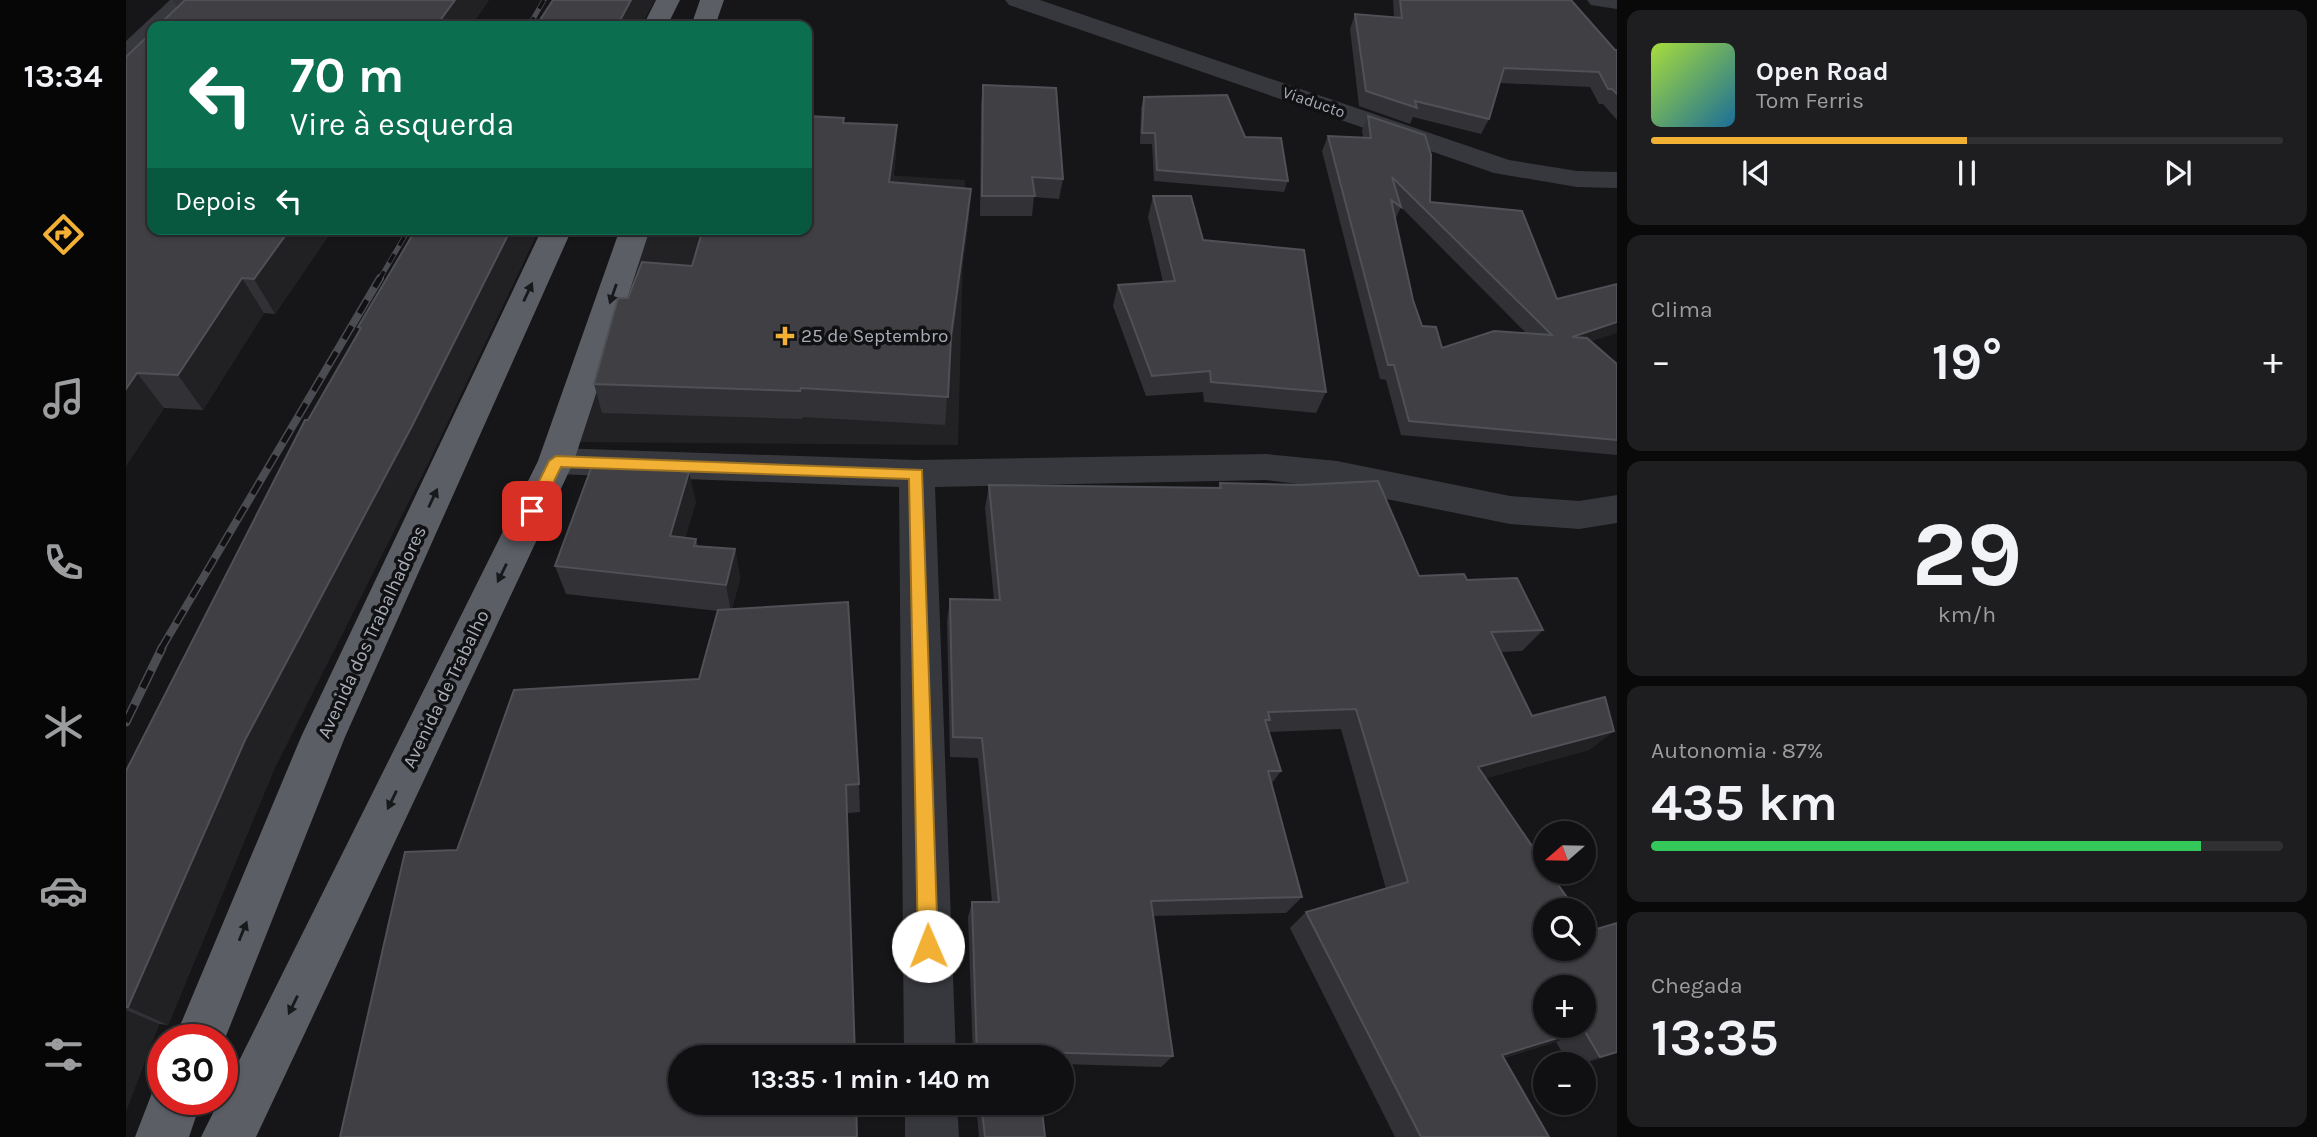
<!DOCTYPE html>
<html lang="pt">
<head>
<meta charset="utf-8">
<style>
  :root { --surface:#101012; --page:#1e1e20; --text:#f1f3f6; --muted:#9c9d9f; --line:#303032; --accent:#f2b134 }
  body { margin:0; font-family:Karla,sans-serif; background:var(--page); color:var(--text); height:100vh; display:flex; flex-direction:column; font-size:26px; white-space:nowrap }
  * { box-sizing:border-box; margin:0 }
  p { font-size:23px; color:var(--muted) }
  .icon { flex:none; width:38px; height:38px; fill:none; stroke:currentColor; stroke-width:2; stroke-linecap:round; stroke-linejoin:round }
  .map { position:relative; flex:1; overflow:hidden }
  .sheet { display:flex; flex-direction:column; gap:10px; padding:10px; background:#09090a; width:700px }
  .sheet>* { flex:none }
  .hud { position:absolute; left:21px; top:21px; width:665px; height:214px; border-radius:14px; box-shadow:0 2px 5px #0004,0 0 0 2px var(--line); background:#0b6e4f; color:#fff; overflow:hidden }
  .needle { width:46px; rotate:250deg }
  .tools { position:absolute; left:1407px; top:821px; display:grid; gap:14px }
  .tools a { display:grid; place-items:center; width:63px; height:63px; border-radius:50%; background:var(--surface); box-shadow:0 2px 5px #0004,0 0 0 2px var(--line); font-size:35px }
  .speed { position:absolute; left:21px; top:1024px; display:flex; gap:14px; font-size:35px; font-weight:700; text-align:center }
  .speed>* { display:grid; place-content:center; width:91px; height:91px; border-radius:50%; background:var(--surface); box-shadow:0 2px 5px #0004,0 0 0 2px var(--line); line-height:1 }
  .speed .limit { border:10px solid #d22; background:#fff; color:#111 }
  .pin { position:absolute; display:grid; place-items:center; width:60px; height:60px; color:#fff; margin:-30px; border-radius:14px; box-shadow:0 4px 10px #0006 }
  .me { position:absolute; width:77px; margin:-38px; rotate:359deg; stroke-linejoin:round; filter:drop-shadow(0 0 5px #0008) }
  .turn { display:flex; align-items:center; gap:24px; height:147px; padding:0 28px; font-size:32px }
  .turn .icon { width:91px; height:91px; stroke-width:2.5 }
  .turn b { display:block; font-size:49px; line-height:60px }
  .then { display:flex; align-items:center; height:66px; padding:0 28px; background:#0003; gap:14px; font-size:26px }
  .big { font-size:52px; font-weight:700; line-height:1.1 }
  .sheet .widget { flex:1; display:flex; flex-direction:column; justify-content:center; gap:10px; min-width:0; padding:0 24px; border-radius:14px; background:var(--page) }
  .sheet .dial { align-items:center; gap:0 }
  .dial b { font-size:91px; line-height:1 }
  .song { display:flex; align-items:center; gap:21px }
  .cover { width:84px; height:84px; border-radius:10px; background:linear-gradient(135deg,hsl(80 70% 55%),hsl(200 70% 35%)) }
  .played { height:7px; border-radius:4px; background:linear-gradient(90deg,var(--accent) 50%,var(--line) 50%) }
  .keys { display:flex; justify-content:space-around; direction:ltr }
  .heat { display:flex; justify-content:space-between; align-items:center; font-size:38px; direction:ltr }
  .charge { height:10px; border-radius:5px; background:linear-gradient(90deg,#34c759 87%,var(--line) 0) }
  .trip { position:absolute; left:542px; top:1045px; width:406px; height:70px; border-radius:35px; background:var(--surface); box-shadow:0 2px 5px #0004,0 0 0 2px var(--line); font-weight:700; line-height:70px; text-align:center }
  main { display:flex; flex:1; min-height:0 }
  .tab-bar { display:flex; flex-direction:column; width:126px; justify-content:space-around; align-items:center; background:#060607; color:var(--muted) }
  .tab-bar .icon { width:49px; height:49px }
  .tab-bar .active { color:var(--accent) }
  .tab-bar b { font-size:32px; color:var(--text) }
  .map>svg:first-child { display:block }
  .built { fill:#222225 }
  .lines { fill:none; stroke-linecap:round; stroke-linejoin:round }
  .minor { fill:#37383d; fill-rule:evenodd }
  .tertiary { fill:#37383d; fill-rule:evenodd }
  .trunk { fill:#5b5e65; fill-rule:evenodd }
  .rail-far2-casing { stroke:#4a4c52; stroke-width:5 }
  .rail-far1-casing { stroke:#4a4c52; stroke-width:8 }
  .rail-casing { stroke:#4a4c52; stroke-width:9 }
  .rail-far2 { stroke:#111113; stroke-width:3.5; stroke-dasharray:10; stroke-linecap:butt }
  .rail-far1 { stroke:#111113; stroke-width:5; stroke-dasharray:15; stroke-linecap:butt }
  .rail { stroke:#111113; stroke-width:6; stroke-dasharray:19; stroke-linecap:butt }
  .wall { fill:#323236; fill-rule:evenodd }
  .shaded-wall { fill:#212124 }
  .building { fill:#3f3f44; stroke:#4f5156; stroke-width:2; fill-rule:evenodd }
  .oneway { fill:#18191b }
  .route { fill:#f2b134; stroke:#9d7322; stroke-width:2 }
  .poi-dot { fill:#f2b134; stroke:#111113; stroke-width:2.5 }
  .labels { text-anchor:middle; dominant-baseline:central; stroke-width:7; stroke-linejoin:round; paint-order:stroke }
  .far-street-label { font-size:16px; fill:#a8adb8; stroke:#111113 }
  .poi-label { font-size:19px; fill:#a8adb8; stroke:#111113; text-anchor:start }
  .street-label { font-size:19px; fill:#a8adb8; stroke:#111113 }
</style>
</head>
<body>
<main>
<nav class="tab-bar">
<b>13:34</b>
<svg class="icon active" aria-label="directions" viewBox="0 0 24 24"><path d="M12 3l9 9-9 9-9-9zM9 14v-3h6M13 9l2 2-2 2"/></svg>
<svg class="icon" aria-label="music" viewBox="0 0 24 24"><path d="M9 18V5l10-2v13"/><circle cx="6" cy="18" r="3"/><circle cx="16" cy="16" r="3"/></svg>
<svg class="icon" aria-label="phone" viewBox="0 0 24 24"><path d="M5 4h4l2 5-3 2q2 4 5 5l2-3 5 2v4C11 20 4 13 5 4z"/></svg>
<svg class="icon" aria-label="climate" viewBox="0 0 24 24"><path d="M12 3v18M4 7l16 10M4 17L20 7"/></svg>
<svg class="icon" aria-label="car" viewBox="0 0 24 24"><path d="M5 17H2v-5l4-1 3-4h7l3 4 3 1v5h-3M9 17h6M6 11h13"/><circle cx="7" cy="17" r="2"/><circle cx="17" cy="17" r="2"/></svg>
<svg class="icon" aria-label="filters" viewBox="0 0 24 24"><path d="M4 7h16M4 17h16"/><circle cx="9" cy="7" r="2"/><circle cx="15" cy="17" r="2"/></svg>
</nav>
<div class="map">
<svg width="1491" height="1137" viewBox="0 0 1491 1137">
  <rect width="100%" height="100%" fill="#161618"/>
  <!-- built -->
  <path class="built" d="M681 170 839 180 832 445 446 442 520 229H681Z"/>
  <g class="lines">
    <!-- minor -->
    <path class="minor" d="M44 0H70L44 26H26V43L9 60 0 62V41Z
      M1461 0H1491V9L1465 5Z
      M430 448 791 460 1140 454 1211 461 1384 496 1453 501 1491 495V523L1453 529 1384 524 1211 489 1140 480 809 487 830 1057H778L773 487 430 474 417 470 412 461 417 452Z
      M779 1102H831L833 1137H779Z"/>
    <!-- tertiary -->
    <path class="tertiary" d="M879 0H914L1383 160 1451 171 1491 172V188L1451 187 1368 173 883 5Z"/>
    <!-- trunk -->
    <path class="trunk" d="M530 0H554L541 26H517Z
      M574 0H598L589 26H565Z
      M416 229H446L219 737 96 1046V1040H48L175 737Z
      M494 229H524L448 461 130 1137H75L412 461Z
      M37 1078V1099H76L63 1137H9L31 1080Z"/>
    <defs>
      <path id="rail-far2" d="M403 26 418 0
        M253 280 283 229"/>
      <path id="rail-far1" d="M35 649 254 278"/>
      <path id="rail" d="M0 722 36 648"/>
    </defs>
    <!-- rail-far2 casing -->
    <use href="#rail-far2" class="rail-far2-casing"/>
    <!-- rail-far1 casing -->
    <use href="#rail-far1" class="rail-far1-casing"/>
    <!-- rail casing -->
    <use href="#rail" class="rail-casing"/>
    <!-- rail-far2 -->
    <use href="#rail-far2" class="rail-far2"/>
    <!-- rail-far1 -->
    <use href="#rail-far1" class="rail-far1"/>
    <!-- rail -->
    <use href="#rail" class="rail"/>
  </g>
  <!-- wall -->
  <path class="wall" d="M47 0H363L345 26 51 8Z
    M1267 0H1445L1489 50H1491V120L1477 104H1473L1464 87 1373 83 1363 119 1355 134 1287 117 1284 124 1233 106 1224 29 1229 14 1268 17Z
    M0 57 207 229 149 314 138 313 77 410 38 408 0 466Z
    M857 85 937 179 933 199 908 197 906 216H854L855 105Z
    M1018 97 1119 137 1162 181 1158 192 1028 181 1026 144H1014L1015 108Z
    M1242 116 1304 202 1431 299 1465 342 1491 364V455L1275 435 1260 380 1254 379 1196 151 1202 136 1237 137 1236 130ZM1275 207 1400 333 1316 348 1296 326 1287 300 1269 220Z
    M718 123 770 154 767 182 843 219 824 355 819 425 677 417 676 419 476 413 468 384 502 298 566 266Z
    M1027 196 1077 240 1200 392 1190 413 1078 402 1077 392 1020 396 987 306 992 285 1037 282 1022 217Z
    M290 229H413L303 461 149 767 42 1025 33 1024 0 1111V771L182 420 233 331 232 327Z
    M1094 483 1293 576 1341 580 1417 630 1396 651 1375 652 1406 716 1488 731 1463 750 1360 778 1491 1053 1456 1064H1443L1430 1042 1378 1058 1423 1137H1269L1164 928 1180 912 1260 889 1215 729 1143 732 1155 771 1146 783 1176 897 1160 913 1027 916 1047 1056 1035 1067 936 1064V1057H847L842 917 846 902H866L852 758 824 757 821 621 824 599 868 600 859 508 863 485 1092 488Z
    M570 502 559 537 570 539 572 546 609 549 614 578 606 609 733 784 734 812 331 850 573 679 592 611 440 594 429 566Z
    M850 1102H915L919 1137H853Z"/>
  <!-- shaded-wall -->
  <path class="shaded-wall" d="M329 0H363L345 26H310Z
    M505 0H529L515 26H491Z
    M682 39 684 67 681 77V44Z
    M771 125 770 154 763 211V182Z
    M845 189 843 219 822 365 825 336Z
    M164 229H207L149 314 128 279Z
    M385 229H413L303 461 149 767 42 1025 2 1007 119 740Z
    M116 278 138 313 77 410 52 375Z
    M1491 322V333L1436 351 1446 337Z
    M11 373 38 408 0 466V389Z
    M563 472 570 502 552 564 544 536Z
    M609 549 614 578 605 612 600 585Z
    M1488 731 1463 750 1331 786 1352 767Z
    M0 1010 33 1024 0 1111Z
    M1458 1030 1430 1042 1351 1066 1376 1055Z
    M1491 1052V1053L1454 1064 1474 1057Z"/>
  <!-- building -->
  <path class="building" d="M59 0H329L310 26H32Z
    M427 0H505L491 26H410Z
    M1274 0H1445L1489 50H1491V94L1486 89H1482L1473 72 1378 68 1363 119 1289 101 1291 108 1240 91 1229 14 1276 18Z
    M26 32V229H164L128 279 116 278 52 375 11 373 0 389V57Z
    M857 85 930 88 937 179 906 177 909 196H856Z
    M1101 95 1119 137 1155 138 1162 181 1031 170 1029 133H1016L1018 97Z
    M681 116 718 118 717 123 771 125 763 182 845 189 825 336 822 397 675 388 674 391 468 384 492 298H502L516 262 566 266 577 229H681Z
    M1242 116 1299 135 1305 155 1304 202 1396 211 1431 299 1491 284V322L1446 337 1461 338 1491 364V440L1283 421 1268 365H1262L1202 136 1245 138ZM1266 177 1426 335 1368 331 1316 348 1310 327 1296 326 1287 300 1265 200 1275 207Z
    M1027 196H1065L1077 240 1178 250 1200 392 1085 382 1084 371 1026 376 992 285 1049 281Z
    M290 229H385L286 426 119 740 2 1007H0V771L179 420H182L235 328 232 327Z
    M467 463 563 472 544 536 570 539 568 546 609 549 600 585 429 566Z
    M1252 481 1293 576 1338 574 1341 580 1391 578 1417 630 1365 632 1406 716 1479 697 1488 731 1352 767 1419 865V872H1423L1450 910H1419V948H1458V921L1464 931 1491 923V1052L1474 1057 1458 1030 1376 1055 1423 1137H1295L1180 912 1282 882 1230 709 1142 712 1144 720H1139L1155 771H1142L1176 897 1025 901 1047 1056 909 1052V1057H851L846 902H873L856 738 827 737 824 599 874 600 863 485 1095 488 1094 483 1174 485ZM1419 987H1458V1026H1419Z
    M722 602 733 784 720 785 729 1057H555V1102H730L731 1137H214L279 852 331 850 388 690 573 679 592 610Z
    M855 1102H915L919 1137H859Z"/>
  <!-- one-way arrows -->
  <defs><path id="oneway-solid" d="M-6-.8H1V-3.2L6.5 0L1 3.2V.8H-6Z" transform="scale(1.75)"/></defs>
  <g class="oneway">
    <use href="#oneway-solid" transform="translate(402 292) rotate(-65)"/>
    <use href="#oneway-solid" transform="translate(487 294) rotate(109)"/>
    <use href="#oneway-solid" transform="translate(307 498) rotate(-65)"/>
    <use href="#oneway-solid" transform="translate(376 573) rotate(116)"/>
    <use href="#oneway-solid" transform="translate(266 800) rotate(116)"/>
    <use href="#oneway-solid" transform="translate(117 931) rotate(-68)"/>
    <use href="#oneway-solid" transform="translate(167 1005) rotate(116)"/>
  </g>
  <!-- route -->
  <path class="route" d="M430 456 796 470 812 946 809 953 802 956 795 953 792 946 783 479 435 467 411 516H400L398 511 423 461Z"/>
  <!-- markers -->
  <path class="poi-dot" d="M655.5 325.5h7v7h7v7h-7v7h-7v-7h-7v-7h7z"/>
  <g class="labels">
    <!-- far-street labels -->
    <g class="far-street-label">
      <text transform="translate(1188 102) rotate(19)">Viaducto</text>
    </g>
    <!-- poi labels -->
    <g class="poi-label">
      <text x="675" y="336">25 de Septembro</text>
    </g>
    <!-- street labels -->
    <g class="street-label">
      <text transform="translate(246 632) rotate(-65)">Avenida dos Trabalhadores</text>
      <text transform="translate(320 689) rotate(-64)">Avenida de Trabalho</text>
    </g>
  </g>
</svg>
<div class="tools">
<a><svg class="needle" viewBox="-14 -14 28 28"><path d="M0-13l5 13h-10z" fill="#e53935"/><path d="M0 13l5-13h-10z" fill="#9c9d9f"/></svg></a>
<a><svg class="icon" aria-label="search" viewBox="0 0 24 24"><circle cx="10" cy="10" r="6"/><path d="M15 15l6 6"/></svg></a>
<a>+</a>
<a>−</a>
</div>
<div class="speed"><div class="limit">30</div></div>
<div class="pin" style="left:406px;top:511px;background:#d93025"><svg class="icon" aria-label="arrive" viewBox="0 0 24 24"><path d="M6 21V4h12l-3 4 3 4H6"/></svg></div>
<svg class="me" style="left:802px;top:946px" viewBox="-20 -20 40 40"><circle r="19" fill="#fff"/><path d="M0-13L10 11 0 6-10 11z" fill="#f2b134"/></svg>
<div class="trip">13:35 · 1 min · 140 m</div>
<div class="hud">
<div class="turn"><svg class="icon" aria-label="left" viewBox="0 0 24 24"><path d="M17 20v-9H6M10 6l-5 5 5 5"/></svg><div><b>70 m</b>Vire à esquerda</div></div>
<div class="then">Depois<svg class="icon" aria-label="left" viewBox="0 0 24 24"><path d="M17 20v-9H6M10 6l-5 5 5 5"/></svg></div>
</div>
</div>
<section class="sheet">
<div class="widget">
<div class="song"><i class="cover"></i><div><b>Open Road</b><p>Tom Ferris</p></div></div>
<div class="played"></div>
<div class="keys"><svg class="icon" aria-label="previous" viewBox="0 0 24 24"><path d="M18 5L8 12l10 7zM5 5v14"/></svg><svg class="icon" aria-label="pause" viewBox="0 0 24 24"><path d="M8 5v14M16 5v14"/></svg><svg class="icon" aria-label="next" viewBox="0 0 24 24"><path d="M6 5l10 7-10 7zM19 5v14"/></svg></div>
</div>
<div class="widget"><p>Clima</p>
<div class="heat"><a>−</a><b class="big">19°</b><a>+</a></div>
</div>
<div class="widget dial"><b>29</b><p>km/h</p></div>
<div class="widget"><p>Autonomia · 87%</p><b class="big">435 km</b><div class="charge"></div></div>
<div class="widget"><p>Chegada</p><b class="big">13:35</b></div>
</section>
</main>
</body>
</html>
